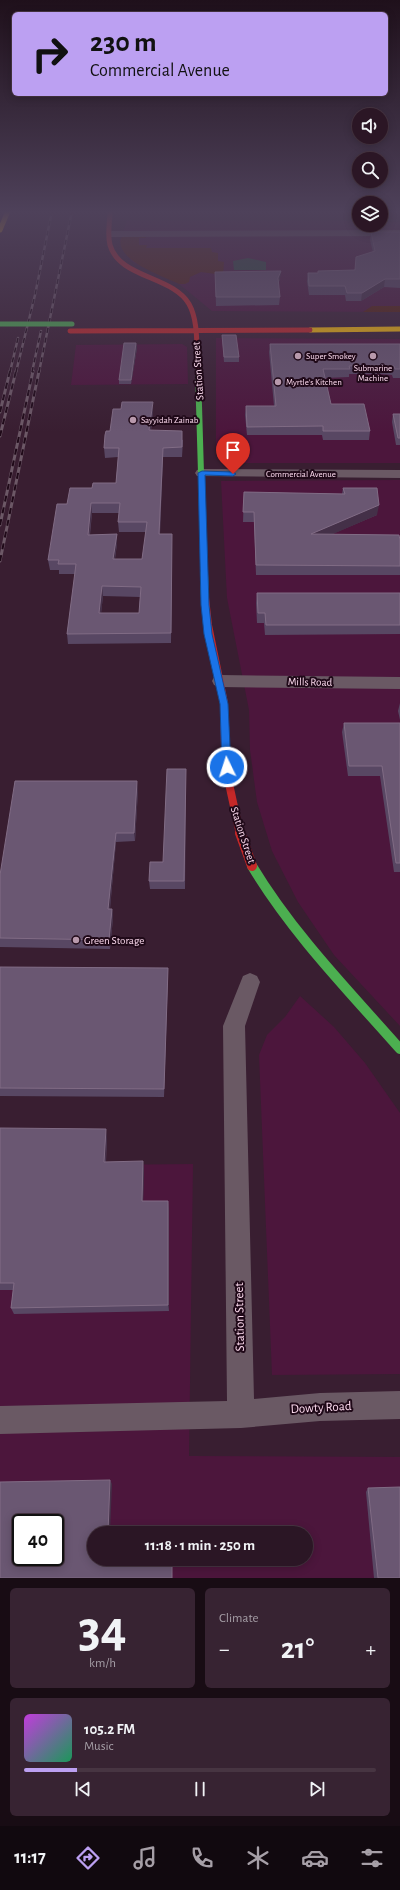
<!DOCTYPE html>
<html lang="en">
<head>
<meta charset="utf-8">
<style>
  :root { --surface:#2b1625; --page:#372332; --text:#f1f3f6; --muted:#a69fa7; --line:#473542; --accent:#bca0f2 }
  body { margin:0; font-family:"Alegreya Sans",sans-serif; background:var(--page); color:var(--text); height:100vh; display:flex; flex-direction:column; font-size:15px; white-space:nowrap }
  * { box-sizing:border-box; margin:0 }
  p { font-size:13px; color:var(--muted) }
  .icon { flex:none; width:22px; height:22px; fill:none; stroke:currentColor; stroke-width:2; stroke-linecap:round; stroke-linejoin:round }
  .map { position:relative; height:1578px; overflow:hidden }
  .side { display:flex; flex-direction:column; gap:10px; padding:10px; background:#180c14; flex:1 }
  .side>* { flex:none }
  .guide { position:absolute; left:12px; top:12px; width:376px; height:84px; border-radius:6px; box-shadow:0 2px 10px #0003,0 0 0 1px var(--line); background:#bca0f2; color:#111; overflow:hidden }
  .buttons { position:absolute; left:352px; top:108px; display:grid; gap:8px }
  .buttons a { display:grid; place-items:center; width:36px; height:36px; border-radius:50%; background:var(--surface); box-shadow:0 2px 10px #0003,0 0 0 1px var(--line); font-size:20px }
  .speed { position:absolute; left:12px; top:1514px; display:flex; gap:8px; font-size:20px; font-weight:700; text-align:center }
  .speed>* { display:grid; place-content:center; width:52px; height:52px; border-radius:50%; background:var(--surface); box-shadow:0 2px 10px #0003,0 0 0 1px var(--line); line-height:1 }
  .speed .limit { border:2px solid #111; border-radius:6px; background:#fff; color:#111 }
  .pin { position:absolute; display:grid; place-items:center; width:34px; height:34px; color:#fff; margin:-41px -17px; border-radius:50% 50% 50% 0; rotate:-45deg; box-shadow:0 0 4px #0007 }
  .pin .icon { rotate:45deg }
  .me { position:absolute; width:44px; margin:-22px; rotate:356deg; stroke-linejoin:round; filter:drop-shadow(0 0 3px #0008) }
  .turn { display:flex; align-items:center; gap:14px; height:84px; padding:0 12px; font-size:18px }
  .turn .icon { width:52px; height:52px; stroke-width:2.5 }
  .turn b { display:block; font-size:28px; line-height:34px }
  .big { font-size:30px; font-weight:700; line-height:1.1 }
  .side .widget { flex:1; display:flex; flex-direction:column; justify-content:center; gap:6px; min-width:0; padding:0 14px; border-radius:6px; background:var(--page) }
  .side .dial { align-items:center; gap:0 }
  .dial b { font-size:52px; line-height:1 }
  .song { display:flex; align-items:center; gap:12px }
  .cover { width:48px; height:48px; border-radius:6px; background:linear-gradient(135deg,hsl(290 70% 55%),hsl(150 70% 35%)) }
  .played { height:4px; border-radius:2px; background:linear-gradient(90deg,var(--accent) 15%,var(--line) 15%) }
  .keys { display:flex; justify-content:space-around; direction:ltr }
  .heat { display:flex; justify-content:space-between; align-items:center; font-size:22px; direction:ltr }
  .side .tiles { flex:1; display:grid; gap:10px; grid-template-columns:1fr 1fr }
  .widget:last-child { grid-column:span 2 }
  .trip { position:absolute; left:87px; top:1526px; width:226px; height:40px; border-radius:20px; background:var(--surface); box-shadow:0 2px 10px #0003,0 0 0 1px var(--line); font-weight:700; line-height:40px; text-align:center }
  .tab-bar { display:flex; height:64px; justify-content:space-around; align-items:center; background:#11090f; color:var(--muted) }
  .tab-bar .icon { width:28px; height:28px }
  .tab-bar .on { color:var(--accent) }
  .tab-bar b { font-size:18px; color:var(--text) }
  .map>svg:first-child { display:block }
  .built { fill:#4c163c; fill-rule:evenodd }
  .green { fill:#541f0c }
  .water { fill:#284e3d }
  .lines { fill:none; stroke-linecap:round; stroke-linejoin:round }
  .street { fill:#6a5964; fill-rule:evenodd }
  .fast-far3 { stroke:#4caf50; stroke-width:5 }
  .fast-far2 { stroke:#4caf50; stroke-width:6 }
  .fast-far1 { stroke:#4caf50; stroke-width:8 }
  .fast { stroke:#4caf50; stroke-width:10 }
  .slow { stroke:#ffc107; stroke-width:5 }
  .jam-far2 { stroke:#c62828; stroke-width:5 }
  .jam-far1 { stroke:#c62828; stroke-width:8 }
  .jam { stroke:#c62828; stroke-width:10 }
  .rail-far1-casing { stroke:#6c5866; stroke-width:2.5 }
  .rail-casing { stroke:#6c5866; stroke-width:3 }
  .rail-far1 { stroke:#1f0918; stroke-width:1.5; stroke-dasharray:5; stroke-linecap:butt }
  .rail { stroke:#1f0918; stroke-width:2; stroke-dasharray:6; stroke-linecap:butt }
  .fast-bridge { stroke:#4caf50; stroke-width:5 }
  .wall { fill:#584763; fill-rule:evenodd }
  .shaded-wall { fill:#443048 }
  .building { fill:#6a5772; stroke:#816c85; fill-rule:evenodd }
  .route { fill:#1a73e8; stroke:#114b97 }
  .poi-dot { fill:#b899ac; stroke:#1f0918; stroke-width:1.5 }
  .labels { text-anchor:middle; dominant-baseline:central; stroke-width:4; stroke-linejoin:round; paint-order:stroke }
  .far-poi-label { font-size:9px; fill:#fddbef; stroke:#1f0918; text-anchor:start }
  .far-street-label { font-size:9px; fill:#fddbef; stroke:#1f0918 }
  .street-label { font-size:11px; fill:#fddbef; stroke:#1f0918 }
  .poi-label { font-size:11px; fill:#fddbef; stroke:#1f0918; text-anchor:start }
  .near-street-label { font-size:13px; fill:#fddbef; stroke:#1f0918 }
</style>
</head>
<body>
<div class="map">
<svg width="400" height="1578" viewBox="0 0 400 1578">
  <rect width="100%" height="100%" fill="#391e31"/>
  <!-- built -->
  <path class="built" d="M127 220 359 221V225H381V222H400V312L212 311 179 284 133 262 123 251 120 241Z
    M216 338 400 339V463H232L216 451Z
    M182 344 187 347 188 384 71 385 76 345Z
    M400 480V1026L334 955 298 902 272 851 257 802 250 750 249 710 227 598 221 481Z
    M300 996 334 1027 365 1063 400 1113V1374L272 1375 259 1055 267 1035 285 1017Z
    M193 1164 189 1456 400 1457V1578H0V1166ZM21 1523H55V1557H21ZM94 1533H306V1559H94Z"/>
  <!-- green -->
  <path class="green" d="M125 235 145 236 146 238H139V245H147L146 248H211L212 252 218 253V261L224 262 223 275 201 272 190 277 189 282 185 284H179C163 276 114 260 121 238Z
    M372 306H400V312H363Z"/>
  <!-- water -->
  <path class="water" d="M248 258 266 262V270H234L233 261Z"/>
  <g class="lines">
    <!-- street -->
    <path class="street" d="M400 230V236L111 237 106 234 111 231Z
      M202 469 400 470V478L197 476 195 473 197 470Z
      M220 675 400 677V689L220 687 214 685 212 681 214 677Z
      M250 973 257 976 260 982 245 1026 254 1399 320 1393 400 1391V1419L320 1421 241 1428 0 1434V1406L227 1401 223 1026 243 976Z"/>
    <!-- fast-far3 -->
    <path class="fast-far3" d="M198 368V372"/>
    <!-- fast-far2 -->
    <path class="fast-far2" d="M198 371 204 575"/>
    <!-- fast-far1 -->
    <path class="fast-far1" d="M204 574 205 598"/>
    <!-- fast -->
    <path class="fast" d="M252 866C293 934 348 990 400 1049"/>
    <!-- slow -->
    <path class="slow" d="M0 230 8 211
      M310 330 400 329"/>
    <!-- jam-far2 -->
    <path class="jam-far2" d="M110 211C110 222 107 234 110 245 119 278 173 276 189 304 199 322 196 348 198 368
      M70 331 310 330"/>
    <!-- jam-far1 -->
    <path class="jam-far1" d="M205 598 208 625 224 703 225 748 228 779 240 834"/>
    <!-- jam -->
    <path class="jam" d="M240 833 252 866"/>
    <defs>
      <path id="rail-far1" d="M10 372 18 338
        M16 372 35 295 52 211
        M32 372 41 331
        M39 372 72 211"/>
      <path id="rail" d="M0 412 10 371
        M0 436 16 371
        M0 525 33 371
        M0 561 39 371"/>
    </defs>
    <!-- rail-far1 casing -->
    <use href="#rail-far1" class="rail-far1-casing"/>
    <!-- rail casing -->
    <use href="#rail" class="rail-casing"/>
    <!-- rail-far1 -->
    <use href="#rail-far1" class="rail-far1"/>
    <!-- rail -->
    <use href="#rail" class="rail"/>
    <!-- fast-bridge -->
    <path class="fast-bridge" d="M0 324H72"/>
  </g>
  <!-- wall -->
  <path class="wall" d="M371 232H400V288L384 287 361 301H346L345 295H309L307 281 308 273H318V271L354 270 373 252 370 240Z
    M215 272 280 279 278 284 280 297 279 305 216 306Z
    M222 335 239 357V362H224Z
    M136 343 137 348 131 384H119V380Z
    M270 344H400V378H393L392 375 380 374H349V377L325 378 331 404 370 431 369 440H323L322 435H247L245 415 246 406H274L269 352Z
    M153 411 151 430 183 440 182 457H163L160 534 172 544 171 643 68 644 67 634 75 574H59V570H50L48 560 67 504 116 483 118 457 105 458 104 448 110 431ZM92 513H119L118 522 119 532H146L142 559H115L117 544V534L90 535ZM103 596 140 597 139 613H101Z
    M393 414H400V445H396L392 422Z
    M343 488 377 515 332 534 400 540V575H256L254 522H243L244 492 342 494Z
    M257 593H400V634L265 635 264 623H257L256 603Z
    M400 703V720L398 711Z
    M344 723H400V872H394L380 776H348L342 732Z
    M186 777 185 889H150L149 881 163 862Z
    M138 790 135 841 116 842 110 909H112L113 918 110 949 0 947V875Z
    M0 967 168 968V977L164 1097 0 1096Z
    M0 1128 107 1137 106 1162 144 1168 143 1201 169 1208V1311L14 1314 11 1308 13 1290H0Z
    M368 1488 400 1578H374L366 1492Z"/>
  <!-- shaded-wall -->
  <path class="shaded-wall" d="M281 271 280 279 277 286 278 278Z
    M385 279 384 287 361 301 362 293Z
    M136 343 137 348 131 384V380Z
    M153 402V411L150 440 149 430Z
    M163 448V457L159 544V534Z
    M91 503 92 513 88 544V535Z
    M379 505 377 515 310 544 311 534Z
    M117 534V544L113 569V559Z
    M172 534V544L171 643V633Z
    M102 586 103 596 100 623 99 613Z
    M137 781 138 790 135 841 134 833Z
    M116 833V842L109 918 108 909Z
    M112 909 113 918 110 949 109 940Z
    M168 968V977L164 1097V1089Z
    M106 1129 107 1137 105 1169 104 1162Z
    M143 1161 144 1168 143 1208 142 1201Z
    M168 1201 169 1208V1311L168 1305Z
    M110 1480 112 1484 110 1533H108Z"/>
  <!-- building -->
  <path class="building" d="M371 232H400V279H385L362 293H347L345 286H309L308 273H318V271L355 270 356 257 375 251Z
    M281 271 278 278 280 297H216L215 272Z
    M222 335H236L239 357H224Z
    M124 343H136L131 380H119Z
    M270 344H400V369H395L394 366 381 365 349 366 350 369H323L331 404H364L370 431H323V426L247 427 246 406H276Z
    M122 402H153L149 430 182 431V447L163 448 159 534H172L171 633 67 634 76 564H58L59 560H48L57 504H67L70 488H92L93 483H116L119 448H104L105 435 106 431H110L113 409H121ZM91 503H120L118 522H147L142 559H113L117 534 88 535ZM102 586 141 587 139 613H99Z
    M393 414H400V438H398Z
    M343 488H377L379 505 311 534 399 535 400 540V566L256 565 254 512H243L244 492 345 494Z
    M257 593H400V625H266L265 613H258Z
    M344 723H400V863H396L382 766H349Z
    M167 769H186L184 881H149L150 862H163Z
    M15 781H137L134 833H116L108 909H112L109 940 0 938V875Z
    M0 967 168 968 164 1089 0 1088Z
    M0 1128 106 1129 104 1162 143 1161 142 1201H168V1305L11 1308 14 1283H0Z
    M110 1480 108 1533H94V1559H172V1578H0V1482ZM21 1523H55V1557H21Z
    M400 1487V1578H378L368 1488Z"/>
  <!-- sky -->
  <linearGradient id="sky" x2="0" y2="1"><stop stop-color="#1f101b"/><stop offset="0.49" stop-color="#4e415a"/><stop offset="1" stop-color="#4e415a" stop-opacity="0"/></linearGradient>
  <rect width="400" height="432" fill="url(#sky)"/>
  <!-- route -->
  <path class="route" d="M202 471 233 472 236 474 233 476 205 475 209 605 212 634 228 704 231 767 227 771 222 767 220 704 204 634 201 605 198 473Z"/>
  <!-- markers -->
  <g class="poi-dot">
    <circle cx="298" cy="356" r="4"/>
    <circle cx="373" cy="356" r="4"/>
    <circle cx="278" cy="382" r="4"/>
    <circle cx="133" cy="420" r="4"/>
    <circle cx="76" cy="940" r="4"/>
  </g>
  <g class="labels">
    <!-- far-poi labels -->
    <g class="far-poi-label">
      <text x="306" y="356">Super Smokey</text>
      <text x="373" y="368" text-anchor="middle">Submarine<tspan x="373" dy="10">Machine</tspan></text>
      <text x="286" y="382">Myrtle's Kitchen</text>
      <text x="141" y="420">Sayyidah Zainab</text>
    </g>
    <!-- far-street labels -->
    <g class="far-street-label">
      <text x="301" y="474">Commercial Avenue</text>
    </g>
    <!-- street labels -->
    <g class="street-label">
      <text transform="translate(198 371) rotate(-94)">Station Street</text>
      <text transform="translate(310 682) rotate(1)">Mills Road</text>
      <text transform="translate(243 835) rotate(72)">Station Street</text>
    </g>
    <!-- poi labels -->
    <g class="poi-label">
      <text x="84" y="940">Green Storage</text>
    </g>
    <!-- near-street labels -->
    <g class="near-street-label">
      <text transform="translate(240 1317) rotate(-91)">Station Street</text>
      <text transform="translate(321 1408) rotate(-3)">Dowty Road</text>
    </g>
  </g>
</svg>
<div class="buttons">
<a><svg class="icon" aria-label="sound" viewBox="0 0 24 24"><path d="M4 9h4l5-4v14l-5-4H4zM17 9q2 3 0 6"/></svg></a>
<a><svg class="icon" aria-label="search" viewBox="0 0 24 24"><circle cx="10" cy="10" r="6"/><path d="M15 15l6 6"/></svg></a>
<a><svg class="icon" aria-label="layers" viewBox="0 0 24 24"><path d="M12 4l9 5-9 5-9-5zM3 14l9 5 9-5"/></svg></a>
</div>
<div class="speed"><div class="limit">40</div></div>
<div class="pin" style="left:233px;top:474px;background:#d93025"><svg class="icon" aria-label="arrive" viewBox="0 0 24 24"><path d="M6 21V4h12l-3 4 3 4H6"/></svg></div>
<svg class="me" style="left:227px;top:767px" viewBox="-20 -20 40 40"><circle r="17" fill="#1a73e8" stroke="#fff" stroke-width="3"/><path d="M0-11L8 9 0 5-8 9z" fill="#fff"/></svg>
<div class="trip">11:18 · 1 min · 250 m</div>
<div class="guide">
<div class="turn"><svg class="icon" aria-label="right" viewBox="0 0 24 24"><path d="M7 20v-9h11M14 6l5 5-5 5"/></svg><div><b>230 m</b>Commercial Avenue</div></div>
</div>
</div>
<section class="side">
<div class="tiles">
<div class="widget dial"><b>34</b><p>km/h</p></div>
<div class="widget"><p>Climate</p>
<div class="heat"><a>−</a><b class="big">21°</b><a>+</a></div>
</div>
<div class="widget">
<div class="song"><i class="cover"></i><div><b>105.2 FM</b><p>Music</p></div></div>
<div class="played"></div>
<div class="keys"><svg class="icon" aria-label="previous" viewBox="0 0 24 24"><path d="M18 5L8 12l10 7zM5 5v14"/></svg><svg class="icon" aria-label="pause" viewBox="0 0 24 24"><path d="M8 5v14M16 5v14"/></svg><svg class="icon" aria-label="next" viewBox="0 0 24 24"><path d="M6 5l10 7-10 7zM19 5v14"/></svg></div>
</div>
</div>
</section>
<nav class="tab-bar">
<b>11:17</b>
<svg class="icon on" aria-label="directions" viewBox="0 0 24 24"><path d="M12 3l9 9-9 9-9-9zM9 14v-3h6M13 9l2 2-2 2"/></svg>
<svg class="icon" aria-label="music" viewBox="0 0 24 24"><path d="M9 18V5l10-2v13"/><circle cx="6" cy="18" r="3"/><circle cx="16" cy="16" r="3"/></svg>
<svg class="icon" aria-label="phone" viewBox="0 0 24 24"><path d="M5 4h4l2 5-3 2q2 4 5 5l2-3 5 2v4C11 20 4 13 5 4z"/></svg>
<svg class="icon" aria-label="climate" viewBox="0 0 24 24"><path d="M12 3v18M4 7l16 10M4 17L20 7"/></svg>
<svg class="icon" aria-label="car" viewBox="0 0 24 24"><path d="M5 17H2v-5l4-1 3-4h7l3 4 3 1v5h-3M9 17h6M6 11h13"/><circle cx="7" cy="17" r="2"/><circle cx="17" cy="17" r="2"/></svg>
<svg class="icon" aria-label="filters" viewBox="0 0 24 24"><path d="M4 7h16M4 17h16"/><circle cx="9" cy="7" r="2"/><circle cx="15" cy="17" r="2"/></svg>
</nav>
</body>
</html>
